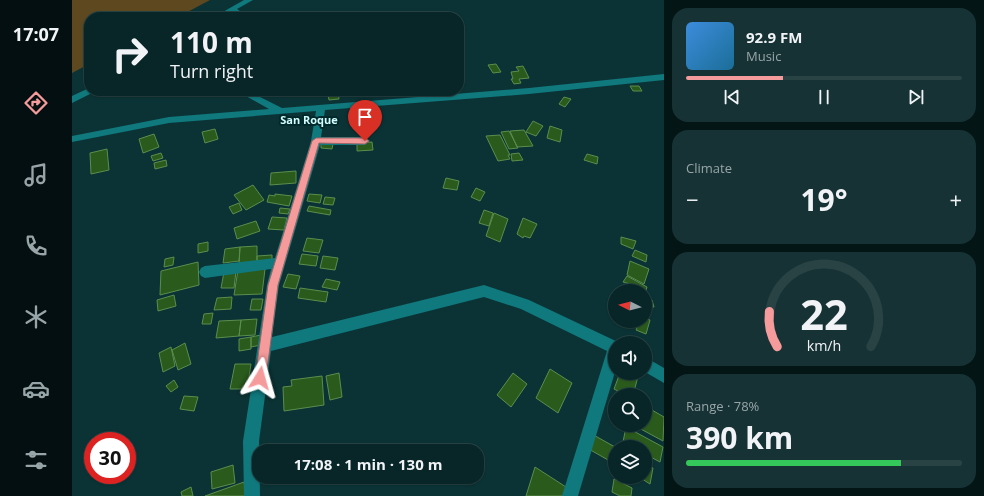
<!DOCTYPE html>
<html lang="en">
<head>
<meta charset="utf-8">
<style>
  :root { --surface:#082628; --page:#163234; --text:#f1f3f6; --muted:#98a5a8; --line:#294345; --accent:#f59b9c }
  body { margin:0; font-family:"Open Sans",sans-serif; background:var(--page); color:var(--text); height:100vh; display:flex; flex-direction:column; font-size:15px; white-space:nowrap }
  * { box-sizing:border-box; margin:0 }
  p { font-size:13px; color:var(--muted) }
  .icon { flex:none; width:22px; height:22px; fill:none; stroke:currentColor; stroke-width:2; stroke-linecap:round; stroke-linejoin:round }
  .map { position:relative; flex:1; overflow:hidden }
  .panel { display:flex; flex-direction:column; gap:8px; padding:8px; background:#041516; width:320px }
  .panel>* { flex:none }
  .hud { position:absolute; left:12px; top:12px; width:380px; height:84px; border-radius:16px; box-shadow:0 1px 3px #0004,0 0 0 1px var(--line); background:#082628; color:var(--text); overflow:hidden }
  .needle { width:26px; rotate:276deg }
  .tools { position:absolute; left:536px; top:284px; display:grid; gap:8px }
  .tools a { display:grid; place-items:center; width:44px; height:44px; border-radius:50%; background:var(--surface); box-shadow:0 1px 3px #0004,0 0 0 1px var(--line); font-size:20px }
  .speed { position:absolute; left:12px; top:432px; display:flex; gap:8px; font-size:20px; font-weight:700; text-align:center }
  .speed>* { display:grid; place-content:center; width:52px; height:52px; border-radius:50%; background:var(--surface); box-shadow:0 1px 3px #0004,0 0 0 1px var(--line); line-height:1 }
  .speed .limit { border:6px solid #d22; background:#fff; color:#111 }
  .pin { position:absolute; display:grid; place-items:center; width:34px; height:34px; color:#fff; margin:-41px -17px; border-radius:50% 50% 50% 0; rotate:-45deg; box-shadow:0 0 4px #0007 }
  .pin .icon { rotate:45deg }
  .me { position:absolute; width:44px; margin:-22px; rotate:8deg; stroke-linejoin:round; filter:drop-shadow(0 0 3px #0008) }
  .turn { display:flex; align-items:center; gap:14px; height:84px; padding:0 20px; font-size:18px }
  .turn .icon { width:52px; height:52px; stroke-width:2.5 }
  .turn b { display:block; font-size:28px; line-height:34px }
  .big { font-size:30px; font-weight:700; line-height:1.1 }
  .panel .tile { flex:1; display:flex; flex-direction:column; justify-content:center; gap:6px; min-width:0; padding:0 14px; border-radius:16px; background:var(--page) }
  .panel .dial { align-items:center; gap:0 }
  .dial svg { height:104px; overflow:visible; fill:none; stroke:var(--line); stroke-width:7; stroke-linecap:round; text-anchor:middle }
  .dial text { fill:var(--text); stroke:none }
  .song { display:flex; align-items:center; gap:12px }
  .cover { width:48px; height:48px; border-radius:6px; background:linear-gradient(135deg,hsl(210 70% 55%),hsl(200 70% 35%)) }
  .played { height:4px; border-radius:2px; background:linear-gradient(90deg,var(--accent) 35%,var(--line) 35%) }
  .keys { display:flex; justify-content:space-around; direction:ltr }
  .heat { display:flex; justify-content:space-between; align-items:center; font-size:22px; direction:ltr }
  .charge { height:6px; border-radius:3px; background:linear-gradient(90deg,#34c759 78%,var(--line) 0) }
  .trip { position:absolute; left:180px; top:444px; width:232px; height:40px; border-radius:16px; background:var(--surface); box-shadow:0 1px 3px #0004,0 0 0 1px var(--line); font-weight:700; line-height:40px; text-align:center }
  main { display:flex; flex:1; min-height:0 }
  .menu { display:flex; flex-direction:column; width:72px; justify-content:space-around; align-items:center; background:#030f10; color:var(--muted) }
  .menu .icon { width:28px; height:28px }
  .menu .selected { color:var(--accent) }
  .menu b { font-size:18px; color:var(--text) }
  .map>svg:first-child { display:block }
  .green { fill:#5e4820 }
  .building { fill:#2a5b1c; stroke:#5b8d4e }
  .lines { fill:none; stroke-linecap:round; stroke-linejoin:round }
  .minor { fill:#0f797d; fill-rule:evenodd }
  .route { fill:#f59b9c; stroke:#9f6565 }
  .labels { text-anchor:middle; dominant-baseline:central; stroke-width:4; stroke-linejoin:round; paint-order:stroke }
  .far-quarter-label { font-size:11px; font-weight:bold; fill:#d2fcfe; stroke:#00292b }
</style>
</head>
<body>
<main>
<nav class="menu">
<b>17:07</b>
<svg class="icon selected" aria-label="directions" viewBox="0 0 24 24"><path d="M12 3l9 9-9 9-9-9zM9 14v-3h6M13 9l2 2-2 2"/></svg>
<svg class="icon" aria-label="music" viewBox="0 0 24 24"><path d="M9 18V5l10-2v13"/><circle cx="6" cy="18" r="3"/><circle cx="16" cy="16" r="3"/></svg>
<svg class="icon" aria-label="phone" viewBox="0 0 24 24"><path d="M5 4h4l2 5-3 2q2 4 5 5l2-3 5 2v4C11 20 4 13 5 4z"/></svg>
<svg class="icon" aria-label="climate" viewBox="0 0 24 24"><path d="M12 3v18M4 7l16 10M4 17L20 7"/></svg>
<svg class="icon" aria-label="car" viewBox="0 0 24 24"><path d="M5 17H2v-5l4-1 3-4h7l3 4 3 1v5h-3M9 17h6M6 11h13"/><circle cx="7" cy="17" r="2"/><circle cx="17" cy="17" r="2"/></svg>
<svg class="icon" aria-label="filters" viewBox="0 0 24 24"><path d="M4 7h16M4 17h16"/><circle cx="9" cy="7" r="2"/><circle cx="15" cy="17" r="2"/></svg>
</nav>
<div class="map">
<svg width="592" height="496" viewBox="0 0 592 496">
  <rect width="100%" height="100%" fill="#0b3335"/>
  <!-- green -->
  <path class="green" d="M0 0H138L106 17H17V64L0 73Z"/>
  <!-- building -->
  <path class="building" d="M424 64 429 72 421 73 416 65Z
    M451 66 457 78 447 79 449 83 442 84 439 79H441L439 72 447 71 444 67Z
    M558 86H567L570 91H561Z
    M255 91H266L267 99 257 100Z
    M492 97 499 99 493 107 487 104Z
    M461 121 471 126 464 136 454 132Z
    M478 126 490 130 488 142 475 138Z
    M143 129 146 139 133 143 130 132Z
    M452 130 461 146 445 147 438 131Z
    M437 131 446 148 437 149 429 132Z
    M82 134 87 147 71 153 67 139Z
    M428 135 438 155H436L438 159 426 161 414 136Z
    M300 142 301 150 285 151V143Z
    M249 143 261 144 260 149 249 148Z
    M35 149 37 170 19 174 18 153Z
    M89 153 91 158 81 161 79 156Z
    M447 153 451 160 440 161 439 154Z
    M515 154 526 157 525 164 512 160Z
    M94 160 95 166 83 169 82 163Z
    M224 171V183L198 185 199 173Z
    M374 178 387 181 385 190 371 188Z
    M181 185 192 200 174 210 162 195Z
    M404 188 413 192 408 201 399 197Z
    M203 194 220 196 217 206 195 202 197 195 203 196Z
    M237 194 250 195 248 203 235 201Z
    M253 197 263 198 261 205 251 204Z
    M167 203 170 210 161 214 157 207Z
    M237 206 259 210 258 215 235 211Z
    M208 208 218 209 216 214 207 213Z
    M412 210 421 213 417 226 407 223Z
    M422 213 436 219 428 242 414 236Z
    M200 217 215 218 212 230 196 229Z
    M451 218 465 224 458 238 452 236 451 238 445 234Z
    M184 221 188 231 165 239 162 228Z
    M549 237 564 241 561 249 549 244Z
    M235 238 251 240 247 253 231 251Z
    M136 242V251L126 253V244Z
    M185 246V264L167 266 168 247Z
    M168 247 167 261 151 263 153 249Z
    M563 250 575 255 574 262 560 256Z
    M230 254 246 256 244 266 227 264Z
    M200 255V263L185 265V256Z
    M251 256 266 258 263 270 248 268Z
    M102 257 101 265 92 267 93 259Z
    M558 261 577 269 572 284 555 275Z
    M126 262 127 285 88 295 89 271Z
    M193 269 190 294 162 295 166 270Z
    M164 271 162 288H149L152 272Z
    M216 274 228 276 224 289 211 287Z
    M555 276 575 287 573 293V291H559L561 289 557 287 558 284 551 282Z
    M254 279 268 282 265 290 250 287Z
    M228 288 256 292 254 302 226 298Z
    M102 295 104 306 86 311 85 300Z
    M160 297 159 309 142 310 145 298Z
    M180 299H191L189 310H178Z
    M573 300H580L582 307H573Z
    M141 313 139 324H130L132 314Z
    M573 318 578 320 574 334 564 330 568 321H573Z
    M185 319 183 335 167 336 169 320Z
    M169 320 167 336 144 338 147 321Z
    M189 335V345L179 347V337Z
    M179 337V349L167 351V339Z
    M113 343 119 364 106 370 100 350Z
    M99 347 103 366 91 372 87 353Z
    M163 364H179L175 389H158Z
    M478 369 500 383 486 413 464 398Z
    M267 373 270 397 258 400 254 376Z
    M441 373 455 384 439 407 425 395Z
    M548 373H567L561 395H554L542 389Z
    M250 376 252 405 212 411 211 387 220 386 219 380Z
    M102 380 106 387 99 392 94 386Z
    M112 396 126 397 122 411 108 409Z
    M573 406 592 417 591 441 565 427 566 425H573Z
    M554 427 591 447 588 462 573 454V447H560L551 442Z
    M518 433 543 447V464L515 448Z
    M231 444 232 451H201Z
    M573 464 581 468 578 484 567 477H573Z
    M161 465 163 483 140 489 139 472Z
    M463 467 494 487 491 496H454Z
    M542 479 560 488 559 496H548L540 492Z
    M172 482 174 496H133Z
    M119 487 121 496H110L109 492Z"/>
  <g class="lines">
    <!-- minor -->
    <path class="minor" d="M172 0H181L165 9 176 17H167L160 12 152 17H142Z
      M592 74V80L457 94 253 110 249 137H293L298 141 293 145H248L207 285 200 337 412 285 457 300 548 343H543V372L506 496H490L535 351 449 309 412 297 199 351 187 441 188 496H172L171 441 195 285 199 269 133 278 129 276 127 272 129 268 133 266 203 258 239 141 244 111 97 123 0 142V136L97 117 197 109 165 91H176L210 108 457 88Z
      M17 88V91H21L20 93 0 103V96Z
      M573 357 592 368V383L573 372Z"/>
  </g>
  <!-- route -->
  <path class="route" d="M244 138H293L297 141 293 144 247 143 206 285 194 378 192 382 188 383 184 382 183 378 196 285 240 141Z"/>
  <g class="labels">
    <!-- far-quarter labels -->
    <g class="far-quarter-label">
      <text x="237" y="119">San Roque</text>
    </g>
  </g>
</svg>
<div class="tools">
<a><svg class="needle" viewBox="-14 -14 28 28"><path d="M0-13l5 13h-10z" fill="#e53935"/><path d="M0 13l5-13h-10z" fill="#98a5a8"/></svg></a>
<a><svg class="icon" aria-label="sound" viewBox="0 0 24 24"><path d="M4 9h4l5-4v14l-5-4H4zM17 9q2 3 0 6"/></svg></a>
<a><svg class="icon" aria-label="search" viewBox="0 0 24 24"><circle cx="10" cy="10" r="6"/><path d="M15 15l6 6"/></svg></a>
<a><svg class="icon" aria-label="layers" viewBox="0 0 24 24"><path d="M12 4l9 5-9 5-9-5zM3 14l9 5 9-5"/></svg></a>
</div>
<div class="speed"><div class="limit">30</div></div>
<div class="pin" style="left:293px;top:141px;background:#d93025"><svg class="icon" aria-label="arrive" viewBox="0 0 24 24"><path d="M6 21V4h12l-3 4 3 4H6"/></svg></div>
<svg class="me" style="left:188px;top:378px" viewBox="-20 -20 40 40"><path d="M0-17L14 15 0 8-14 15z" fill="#f59b9c" stroke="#fff" stroke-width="4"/></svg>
<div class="trip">17:08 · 1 min · 130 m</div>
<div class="hud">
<div class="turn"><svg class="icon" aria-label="right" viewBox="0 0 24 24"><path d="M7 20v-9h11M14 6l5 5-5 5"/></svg><div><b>110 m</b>Turn right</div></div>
</div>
</div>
<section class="panel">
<div class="tile">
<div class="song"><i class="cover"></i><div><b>92.9 FM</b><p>Music</p></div></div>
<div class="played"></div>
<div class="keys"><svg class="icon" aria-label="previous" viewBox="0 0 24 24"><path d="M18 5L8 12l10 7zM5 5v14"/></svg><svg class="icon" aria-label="pause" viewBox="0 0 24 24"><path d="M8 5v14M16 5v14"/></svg><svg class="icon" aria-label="next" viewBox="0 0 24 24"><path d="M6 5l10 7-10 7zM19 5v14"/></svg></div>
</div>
<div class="tile"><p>Climate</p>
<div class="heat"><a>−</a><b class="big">19°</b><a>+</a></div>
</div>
<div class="tile dial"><svg viewBox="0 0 100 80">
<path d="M14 69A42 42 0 1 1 86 69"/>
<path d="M14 69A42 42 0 0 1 8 42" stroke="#f59b9c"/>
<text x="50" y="56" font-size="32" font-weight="700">22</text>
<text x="50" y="72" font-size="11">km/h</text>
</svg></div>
<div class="tile"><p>Range · 78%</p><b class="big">390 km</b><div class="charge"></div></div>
</section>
</main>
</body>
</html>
